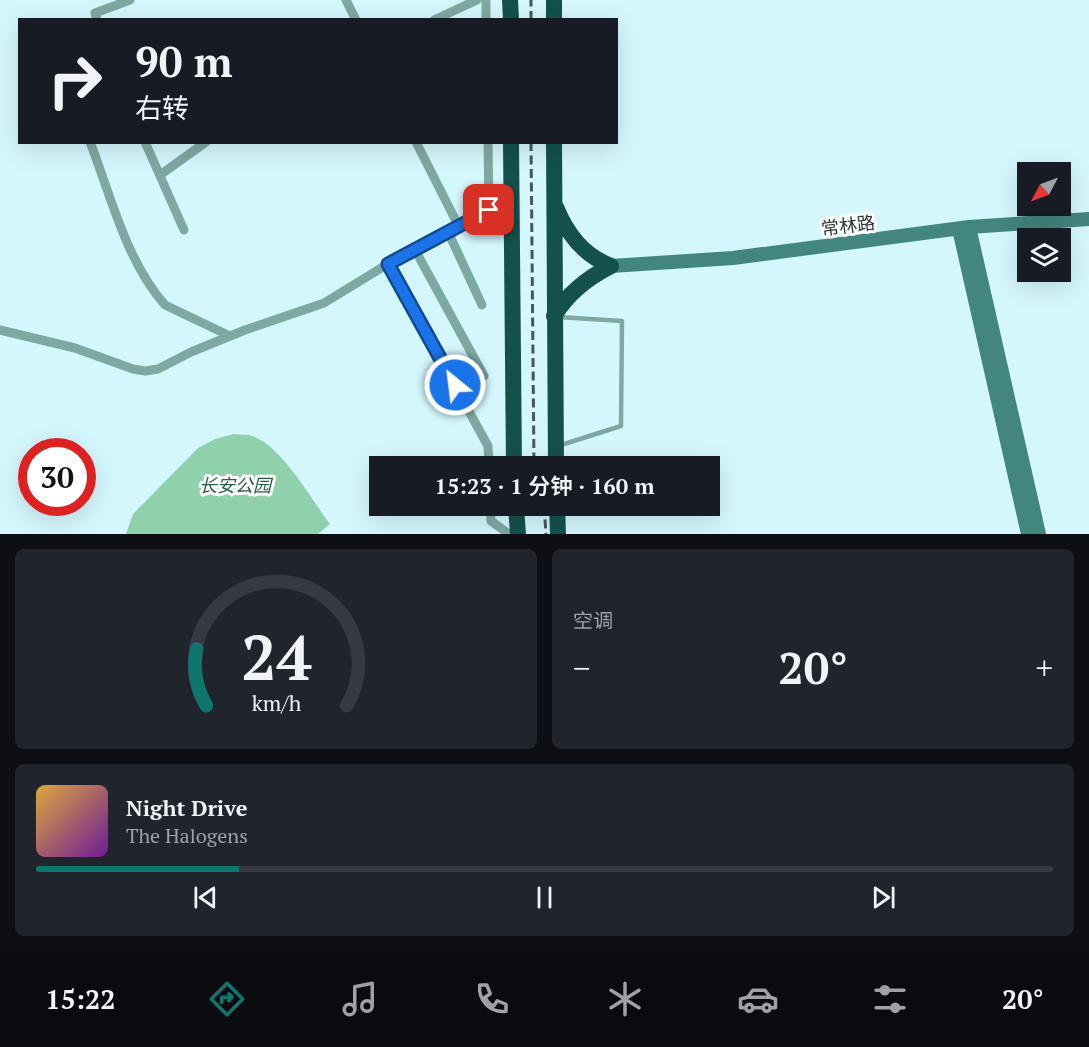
<!DOCTYPE html>
<html lang="zh">
<head>
<meta charset="utf-8">
<style>
  :root { --surface:#171b24; --page:#20242c; --text:#f1f3f6; --muted:#9ea1a6; --line:#363941; --accent:#0f766e }
  body { margin:0; font-family:"PT Serif","Noto Sans SC",serif; background:var(--page); color:var(--text); height:100vh; display:flex; flex-direction:column; font-size:22px; white-space:nowrap }
  * { box-sizing:border-box; margin:0 }
  p { font-size:20px; color:var(--muted) }
  .icon { flex:none; width:33px; height:33px; fill:none; stroke:currentColor; stroke-width:2; stroke-linecap:round; stroke-linejoin:round }
  .map { position:relative; height:534px; overflow:hidden }
  .details { display:flex; flex-direction:column; gap:15px; padding:15px; background:#0d0f14; flex:1 }
  .details>* { flex:none }
  .top-card { position:absolute; left:18px; top:18px; width:600px; height:126px; border-radius:0px; box-shadow:0 6px 24px #0002; background:#171b24; color:var(--text); overflow:hidden }
  .needle { width:39px; rotate:229deg }
  .buttons { position:absolute; left:1017px; top:162px; display:grid; gap:12px }
  .buttons a { display:grid; place-items:center; width:54px; height:54px; border-radius:0px; background:var(--surface); box-shadow:0 6px 24px #0002; font-size:30px }
  .speed { position:absolute; left:18px; top:438px; display:flex; gap:12px; font-size:30px; font-weight:700; text-align:center }
  .speed>* { display:grid; place-content:center; width:78px; height:78px; border-radius:50%; background:var(--surface); box-shadow:0 6px 24px #0002; line-height:1 }
  .speed .limit { border:9px solid #d22; background:#fff; color:#111 }
  .pin { position:absolute; display:grid; place-items:center; width:51px; height:51px; color:#fff; margin:-26px; border-radius:12px; box-shadow:0 3px 9px #0006 }
  .me { position:absolute; width:66px; margin:-33px; rotate:331deg; stroke-linejoin:round; filter:drop-shadow(0 0 4px #0008) }
  .turn { display:flex; align-items:center; gap:21px; height:126px; padding:0 18px; font-size:27px }
  .turn .icon { width:78px; height:78px; stroke-width:2.5 }
  .turn b { display:block; font-size:42px; line-height:51px }
  .big { font-size:45px; font-weight:600; line-height:1.1 }
  .details .card { flex:1; display:flex; flex-direction:column; justify-content:center; gap:9px; min-width:0; padding:0 21px; border-radius:9px; background:var(--page) }
  .details .dial { align-items:center; gap:0 }
  .dial svg { height:156px; overflow:visible; fill:none; stroke:var(--line); stroke-width:7; stroke-linecap:round; text-anchor:middle }
  .dial text { fill:var(--text); stroke:none }
  .song { display:flex; align-items:center; gap:18px }
  .cover { width:72px; height:72px; border-radius:9px; background:linear-gradient(135deg,hsl(40 70% 55%),hsl(280 70% 35%)) }
  .played { height:6px; border-radius:3px; background:linear-gradient(90deg,var(--accent) 20%,var(--line) 20%) }
  .keys { display:flex; justify-content:space-around; direction:ltr }
  .heat { display:flex; justify-content:space-between; align-items:center; font-size:33px; direction:ltr }
  .details .tiles { flex:1; display:grid; gap:15px; grid-template-columns:1fr 1fr }
  .card:last-child { grid-column:span 2 }
  .trip { position:absolute; left:369px; top:456px; width:351px; height:60px; border-radius:0px; background:var(--surface); box-shadow:0 6px 24px #0002; font-weight:600; line-height:60px; text-align:center }
  .dock { display:flex; height:96px; justify-content:space-around; align-items:center; background:#090b0e; color:var(--muted) }
  .dock .icon { width:42px; height:42px }
  .dock .selected { color:var(--accent) }
  .dock b { font-size:27px; color:var(--text) }
  .map>svg:first-child { display:block }
  .green { fill:#90d1ad }
  .lines { fill:none; stroke-linecap:round; stroke-linejoin:round }
  .lane { stroke:#7ea8a2; stroke-width:4.5 }
  .street { stroke:#7ea8a2; stroke-width:9 }
  .secondary { stroke:#43867e; stroke-width:14 }
  .highway { stroke:#14514b; stroke-width:16 }
  .rail { stroke:#46565a; stroke-width:3; stroke-dasharray:9 4.5; stroke-linecap:butt }
  .route-casing { stroke:#114b97; stroke-width:15 }
  .route { stroke:#1a73e8; stroke-width:10 }
  .labels { text-anchor:middle; dominant-baseline:central; stroke-width:6; stroke-linejoin:round; paint-order:stroke }
  .street-label { font-size:18px; fill:#293639; stroke:#fff }
  .park-label { font-size:18px; font-style:italic; fill:#236043; stroke:#fff }
</style>
</head>
<body>
<div class="map">
<svg width="1089" height="534" viewBox="0 0 1089 534">
  <rect width="100%" height="100%" fill="#d4f6fd"/>
  <!-- green -->
  <path class="green" d="M234 434C240 435 247 434 252 436 282 446 311 499 330 524L318 534H126L133 514 198 448 215 439Z"/>
  <g class="lines">
    <!-- lane -->
    <path class="lane" d="M558 317 622 321 621 426 561 445"/>
    <!-- street -->
    <path class="street" d="M346 0 356 20
      M486 0V20
      M97 20 95 13 130 0
      M434 20 477 0
      M90 142C111 196 126 261 165 305L230 336
      M145 142 184 230
      M416 142 459 227
      M488 142 489 210
      M160 175 206 142
      M449 234 482 305
      M414 248 484 376
      M388 264 488 446 489 466
      M0 330 75 348 133 369 145 371 158 369 191 352 245 330 324 303 414 248 449 234 489 210 511 203
      M490 506 491 521 509 534"/>
    <!-- secondary -->
    <path class="secondary" d="M969 227 1039 534
      M959 229 1028 534
      M611 266 733 258 969 227 1089 219"/>
    <!-- highway -->
    <path class="highway" d="M510 0 511 20
      M554 0V20
      M511 142 514 466
      M554 142 556 466
      M556 207C567 234 583 255 611 266
      M554 316C568 293 587 278 611 266
      M516 506 518 534
      M557 506 558 534"/>
    <!-- rail -->
    <path class="rail" d="M531 20V0
      M531 142 534 466
      M544 506 546 534"/>
  </g>
  <g class="lines">
    <defs>
      <path id="route" d="M455 385 388 264 489 210"/>
    </defs>
    <!-- route casing -->
    <use href="#route" class="route-casing"/>
    <!-- route -->
    <use href="#route" class="route"/>
  </g>
  <g class="labels">
    <!-- street labels -->
    <g class="street-label">
      <text transform="translate(848 225) rotate(-7)">常林路</text>
    </g>
    <!-- park labels -->
    <g class="park-label">
      <text x="235" y="485">长安公园</text>
    </g>
  </g>
</svg>
<div class="buttons">
<a><svg class="needle" viewBox="-14 -14 28 28"><path d="M0-13l5 13h-10z" fill="#e53935"/><path d="M0 13l5-13h-10z" fill="#9ea1a6"/></svg></a>
<a><svg class="icon" aria-label="layers" viewBox="0 0 24 24"><path d="M12 4l9 5-9 5-9-5zM3 14l9 5 9-5"/></svg></a>
</div>
<div class="speed"><div class="limit">30</div></div>
<div class="pin" style="left:489px;top:210px;background:#d93025"><svg class="icon" aria-label="arrive" viewBox="0 0 24 24"><path d="M6 21V4h12l-3 4 3 4H6"/></svg></div>
<svg class="me" style="left:455px;top:385px" viewBox="-20 -20 40 40"><circle r="17" fill="#1a73e8" stroke="#fff" stroke-width="3"/><path d="M0-11L8 9 0 5-8 9z" fill="#fff"/></svg>
<div class="trip">15:23 · 1 分钟 · 160 m</div>
<div class="top-card">
<div class="turn"><svg class="icon" aria-label="right" viewBox="0 0 24 24"><path d="M7 20v-9h11M14 6l5 5-5 5"/></svg><div><b>90 m</b>右转</div></div>
</div>
</div>
<section class="details">
<div class="tiles">
<div class="card dial"><svg viewBox="0 0 100 80">
<path d="M14 69A42 42 0 1 1 86 69"/>
<path d="M14 69A42 42 0 0 1 9 40" stroke="#0f766e"/>
<text x="50" y="56" font-size="32" font-weight="700">24</text>
<text x="50" y="72" font-size="11">km/h</text>
</svg></div>
<div class="card"><p>空调</p>
<div class="heat"><a>−</a><b class="big">20°</b><a>+</a></div>
</div>
<div class="card">
<div class="song"><i class="cover"></i><div><b>Night Drive</b><p>The Halogens</p></div></div>
<div class="played"></div>
<div class="keys"><svg class="icon" aria-label="previous" viewBox="0 0 24 24"><path d="M18 5L8 12l10 7zM5 5v14"/></svg><svg class="icon" aria-label="pause" viewBox="0 0 24 24"><path d="M8 5v14M16 5v14"/></svg><svg class="icon" aria-label="next" viewBox="0 0 24 24"><path d="M6 5l10 7-10 7zM19 5v14"/></svg></div>
</div>
</div>
</section>
<nav class="dock">
<b>15:22</b>
<svg class="icon selected" aria-label="directions" viewBox="0 0 24 24"><path d="M12 3l9 9-9 9-9-9zM9 14v-3h6M13 9l2 2-2 2"/></svg>
<svg class="icon" aria-label="music" viewBox="0 0 24 24"><path d="M9 18V5l10-2v13"/><circle cx="6" cy="18" r="3"/><circle cx="16" cy="16" r="3"/></svg>
<svg class="icon" aria-label="phone" viewBox="0 0 24 24"><path d="M5 4h4l2 5-3 2q2 4 5 5l2-3 5 2v4C11 20 4 13 5 4z"/></svg>
<svg class="icon" aria-label="climate" viewBox="0 0 24 24"><path d="M12 3v18M4 7l16 10M4 17L20 7"/></svg>
<svg class="icon" aria-label="car" viewBox="0 0 24 24"><path d="M5 17H2v-5l4-1 3-4h7l3 4 3 1v5h-3M9 17h6M6 11h13"/><circle cx="7" cy="17" r="2"/><circle cx="17" cy="17" r="2"/></svg>
<svg class="icon" aria-label="filters" viewBox="0 0 24 24"><path d="M4 7h16M4 17h16"/><circle cx="9" cy="7" r="2"/><circle cx="15" cy="17" r="2"/></svg>
<b>20°</b>
</nav>
</body>
</html>
